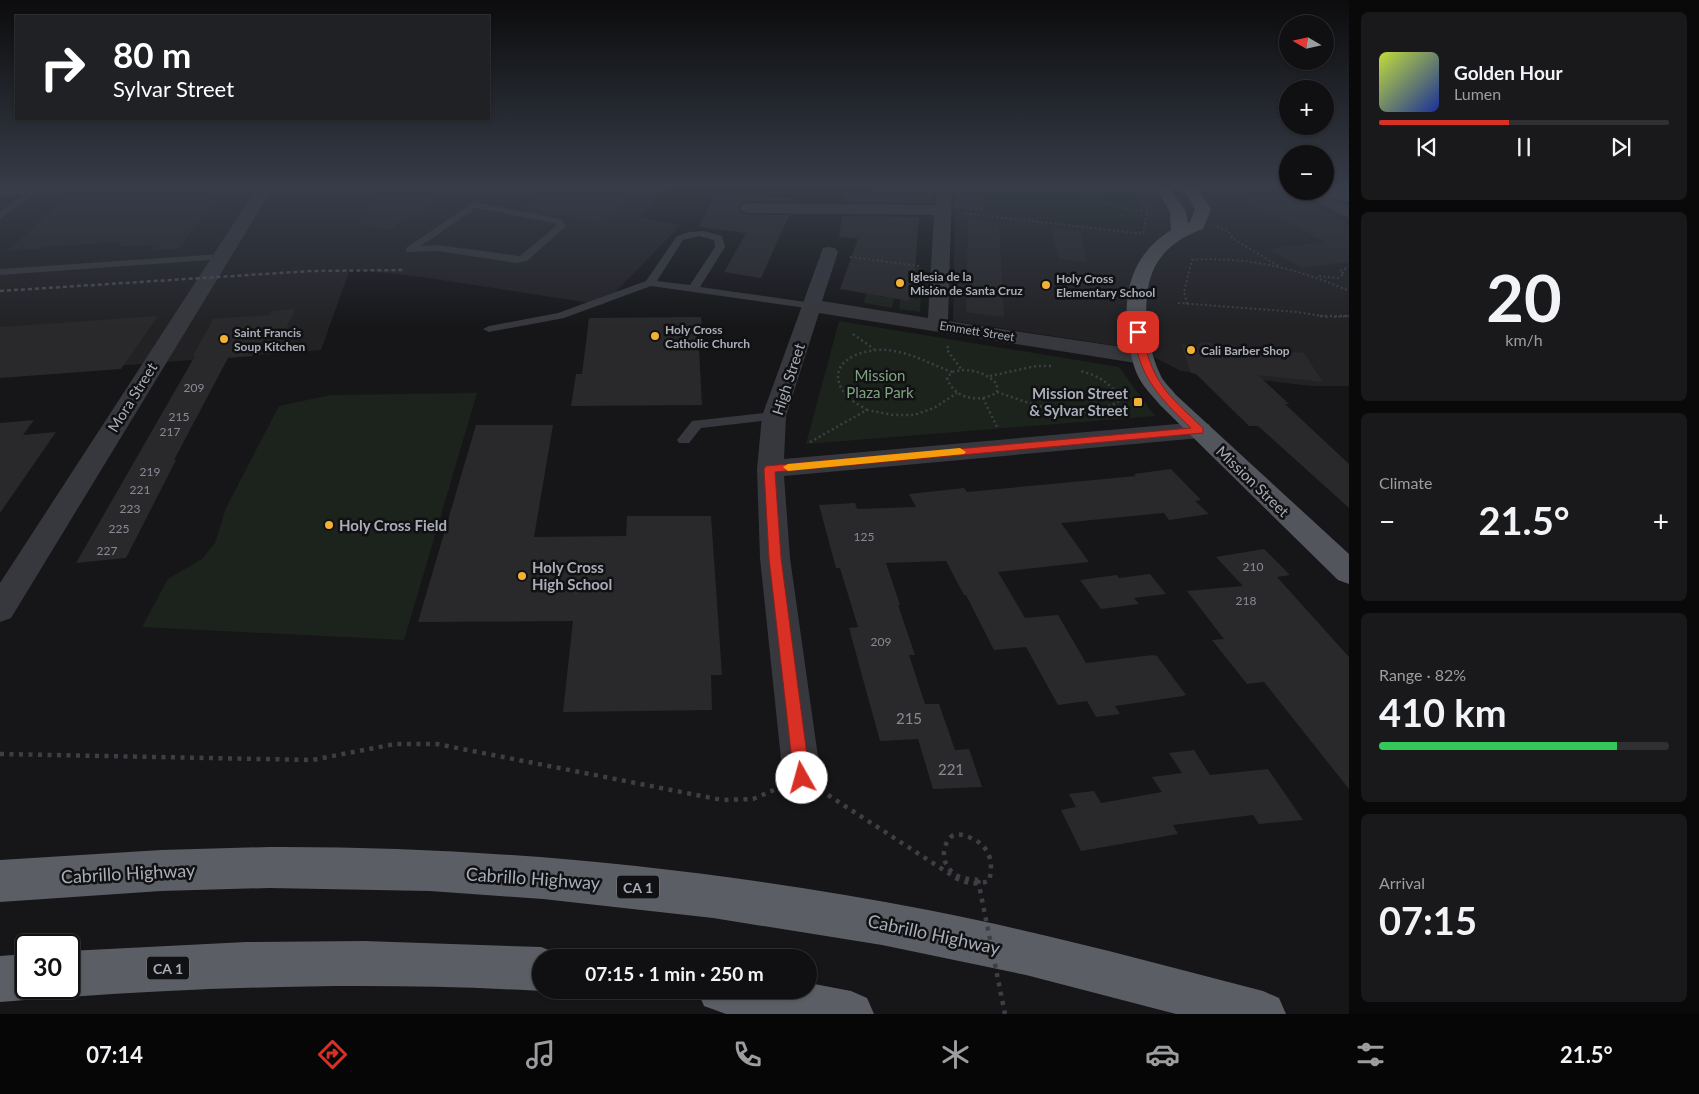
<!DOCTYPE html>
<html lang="en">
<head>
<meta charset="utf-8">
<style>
  :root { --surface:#101012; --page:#19191b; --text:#f1f3f6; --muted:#9c9d9f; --line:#303032; --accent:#d93025 }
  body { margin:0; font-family:Lato,sans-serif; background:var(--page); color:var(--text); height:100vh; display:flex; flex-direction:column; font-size:19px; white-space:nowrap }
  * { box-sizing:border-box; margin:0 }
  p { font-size:16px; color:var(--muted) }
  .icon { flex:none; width:28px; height:28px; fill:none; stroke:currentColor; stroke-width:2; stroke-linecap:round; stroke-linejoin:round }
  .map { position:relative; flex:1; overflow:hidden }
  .panel { display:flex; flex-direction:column; gap:12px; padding:12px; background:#09090a; width:350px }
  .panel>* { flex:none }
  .banner { position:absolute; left:15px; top:15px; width:475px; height:105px; border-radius:0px; box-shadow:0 1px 4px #0004,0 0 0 1px var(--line); background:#202124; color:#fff; overflow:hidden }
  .needle { width:32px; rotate:279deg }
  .buttons { position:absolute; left:1279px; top:15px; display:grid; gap:10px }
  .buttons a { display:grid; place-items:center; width:55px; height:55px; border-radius:50%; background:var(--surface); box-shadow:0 1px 4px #0004,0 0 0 1px var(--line); font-size:25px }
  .speed { position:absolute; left:15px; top:934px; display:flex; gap:10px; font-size:25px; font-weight:700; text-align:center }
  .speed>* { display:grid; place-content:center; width:65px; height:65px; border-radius:50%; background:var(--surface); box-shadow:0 1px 4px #0004,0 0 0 1px var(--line); line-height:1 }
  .speed .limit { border:2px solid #111; border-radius:8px; background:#fff; color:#111 }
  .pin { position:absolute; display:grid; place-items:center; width:42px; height:42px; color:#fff; margin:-21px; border-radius:10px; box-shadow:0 2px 8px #0006 }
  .me { position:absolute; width:55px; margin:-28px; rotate:353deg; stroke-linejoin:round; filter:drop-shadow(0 0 4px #0008) }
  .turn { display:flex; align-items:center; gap:18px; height:105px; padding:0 15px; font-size:22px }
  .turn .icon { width:65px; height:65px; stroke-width:2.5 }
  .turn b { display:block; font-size:35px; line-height:42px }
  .big { font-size:38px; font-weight:700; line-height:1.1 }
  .panel .card { flex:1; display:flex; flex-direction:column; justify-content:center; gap:8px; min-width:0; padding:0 18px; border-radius:8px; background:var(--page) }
  .panel .dial { align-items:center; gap:0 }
  .dial b { font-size:65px; line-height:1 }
  .song { display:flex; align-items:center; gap:15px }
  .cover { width:60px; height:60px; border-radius:8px; background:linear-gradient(135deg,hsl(70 70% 55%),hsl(230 70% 35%)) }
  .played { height:5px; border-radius:2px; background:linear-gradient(90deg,var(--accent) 45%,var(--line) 45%) }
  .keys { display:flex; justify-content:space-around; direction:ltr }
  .heat { display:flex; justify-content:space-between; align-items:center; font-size:28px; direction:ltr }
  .charge { height:8px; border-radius:4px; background:linear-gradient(90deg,#34c759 82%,var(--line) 0) }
  .trip { position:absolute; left:532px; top:949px; width:285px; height:50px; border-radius:25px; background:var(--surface); box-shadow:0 1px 4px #0004,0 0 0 1px var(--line); font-weight:700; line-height:50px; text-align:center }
  .dock { display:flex; height:80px; justify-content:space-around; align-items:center; background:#060607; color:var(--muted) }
  .dock .icon { width:35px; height:35px }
  .dock .current { color:var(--accent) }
  .dock b { font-size:22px; color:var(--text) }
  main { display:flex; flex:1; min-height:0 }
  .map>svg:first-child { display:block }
  .built { fill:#222225 }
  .green { fill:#1c231d }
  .building { fill:#29292c }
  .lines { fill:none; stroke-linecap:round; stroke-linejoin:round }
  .path-far2 { stroke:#3d3f44; stroke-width:2; stroke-dasharray:2 2.5; stroke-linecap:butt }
  .path-far1 { stroke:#3d3f44; stroke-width:2.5; stroke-dasharray:2 3; stroke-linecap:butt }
  .path { stroke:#3d3f44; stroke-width:4.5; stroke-dasharray:4 5.5; stroke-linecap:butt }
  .service { fill:#37383d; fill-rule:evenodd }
  .minor { fill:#37383d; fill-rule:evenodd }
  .tertiary { fill:#37383d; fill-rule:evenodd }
  .secondary { fill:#45474d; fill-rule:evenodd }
  .primary { fill:#53555c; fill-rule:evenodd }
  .trunk { fill:#5b5e65; fill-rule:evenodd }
  .rail { stroke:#4a4c52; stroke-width:2.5; stroke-dasharray:4 3; stroke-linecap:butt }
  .path-bridge { stroke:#3d3f44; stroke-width:4.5; stroke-dasharray:4 5.5; stroke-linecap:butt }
  .route { fill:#d93025; stroke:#8d1f18 }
  .slow { fill:#f59e0b }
  .poi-dot { fill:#f2b134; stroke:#111113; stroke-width:2 }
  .labels { text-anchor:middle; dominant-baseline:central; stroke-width:5; stroke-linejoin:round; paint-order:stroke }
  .far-poi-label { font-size:12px; font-weight:bold; fill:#a8adb8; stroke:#111113; text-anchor:start }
  .far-street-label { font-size:12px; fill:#a8adb8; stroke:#111113 }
  .number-label { font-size:12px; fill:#888b94 }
  .shield { fill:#111113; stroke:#7b7e86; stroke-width:1 }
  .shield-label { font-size:14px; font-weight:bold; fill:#a8adb8 }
  .park-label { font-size:15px; fill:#7fa381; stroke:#111113 }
  .street-label { font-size:15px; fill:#a8adb8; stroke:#111113 }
  .poi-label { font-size:15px; font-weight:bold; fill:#a8adb8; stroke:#111113; text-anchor:start }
  .near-number-label { font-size:15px; fill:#888b94 }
  .near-street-label { font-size:18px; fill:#a8adb8; stroke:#111113 }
</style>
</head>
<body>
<main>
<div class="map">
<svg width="1349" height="1014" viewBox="0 0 1349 1014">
  <rect width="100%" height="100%" fill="#161618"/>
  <!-- built -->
  <path class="built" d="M0 186H671L640 217 681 225 603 305 422 277 350 269 321 350 0 375Z
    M1103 186H1287L1288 191H1325V186H1349V386H1312L1181 371 1138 349 953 321 955 212 1141 231 1132 192 1108 190Z"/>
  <!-- green -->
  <path class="green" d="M955 186H1103L1108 190 1131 192 1146 210 1143 231 955 212Z
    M852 259 923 268 920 312 899 309 901 298 908 301 909 297 918 299 919 293 910 292Z
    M866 293 887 298 888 296 894 297 892 308 864 303Z
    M839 321 1119 367 1155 416 806 444Z
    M477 393 404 640 142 627 168 579 202 559 215 543 226 508 279 406 331 395Z"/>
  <!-- building -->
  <path class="building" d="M369 186H394V188L438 196 422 206 426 207 390 230 358 224 369 217Z
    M555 186H642L603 223 524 207Z
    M888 186H935L933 203 843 202 844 194 872 193 870 187 888 188Z
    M954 186H983L984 212 953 208Z
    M1267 187 1278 194 1295 193 1349 225V262L1302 268 1268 249 1325 242 1225 189Z
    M222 190 179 249 150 251 154 245 117 247 121 242 43 247 40 249 7 251 65 198Z
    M720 192 796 199 795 202 748 201 741 203 738 207 740 212 748 215H789L761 278 724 272 746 233 699 227 714 196H718Z
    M842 216 919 217 913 298 911 297 908 301 840 289 858 239 839 237Z
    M968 219 999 222 1004 317 966 312Z
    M1051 228 1080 231 1087 262 1058 259Z
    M295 309 280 344 257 346 252 356 228 358 174 460H176L126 558 76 563 195 356H193L213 319 270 315 272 311Z
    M158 316 121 369 0 378V327Z
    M701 317 704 350H699L702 405 571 406 576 374H582L589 318Z
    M1200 342 1304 353 1323 382 1258 375 1289 404H1285L1349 464V508L1267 434 1258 426H1249L1196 374 1191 373 1181 344 1200 347 1198 343 1201 344Z
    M34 420 23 435 56 432 0 513V423Z
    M476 425H553L534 537 626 536 627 516H711L722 675H711L712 710 563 712 573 621 418 622Z
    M1171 469 1201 500 1195 501 1209 514 1169 520 1164 513 1061 523 1089 562 998 572 1025 618 1058 615 1086 663 1153 655 1157 656 1186 695 1183 696 1115 706 1120 714 1096 717 1087 701 1058 705 1026 647 994 650 966 595H964L946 561 886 563 900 605H898L915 655H909L925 704H939L955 750 969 749 982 787 933 789 918 739 880 741 849 628 858 627 840 568H836L819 505 855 503 857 509 916 507 909 494 964 488 967 492 1136 476 1134 474Z
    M1264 549 1290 575 1277 577 1349 657V789L1264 682 1247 684 1212 640 1224 639 1187 591 1243 586 1216 557Z
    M1150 574 1166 594 1134 598 1139 604 1101 609 1080 580 1117 575 1119 578Z
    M1194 750 1210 775 1268 769 1303 820 1259 824 1253 815 1173 825 1178 834 1081 851 1061 810 1076 807 1069 794 1094 791 1101 803 1162 792 1152 777 1182 773 1169 753Z"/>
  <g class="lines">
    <!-- path-far2 -->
    <path class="path-far2" d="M1073 186C1094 200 1117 209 1142 211L1143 206 1149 207
      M965 213 1143 234 1148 207
      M1217 227 1229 231 1232 238 1280 267
      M850 257 919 266
      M1319 276 1338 278 1344 274 1340 271 1349 267
      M1178 303 1297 312 1328 317
      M1187 304 1184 292 1192 260C1247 256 1299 269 1349 291
      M1334 317 1349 316"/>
    <!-- path-far1 -->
    <path class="path-far1" d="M1320 316H1349
      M853 334 874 349
      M948 346 947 350 962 370
      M962 370C976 370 987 374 997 384V392C980 404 954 399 947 378L952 372Z
      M990 376 1036 366H1053
      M1117 391H1129
      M997 392C1035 405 1081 425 1119 401 1113 383 1098 376 1081 371
      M983 398 997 427
      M867 410C860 405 850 401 845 394 822 363 861 348 887 350 910 352 930 364 952 372
      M810 442 867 410 893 415H914L934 408 957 393"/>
    <!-- path -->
    <path class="path" d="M0 754 312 760 395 744H437L722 800 753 799 774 790
      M828 795 956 878C967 884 977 885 989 881 994 863 990 846 971 838 964 835 959 833 952 836 939 848 942 868 958 876 964 879 971 879 978 880"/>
    <!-- service -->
    <path class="service" d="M34 186 41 188 0 219V212Z
      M50 186H59L55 189Z
      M449 186C465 184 481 190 497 190 508 190 518 185 528 186 509 203 476 192 453 189Z
      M474 202 560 219 566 226 527 261 516 263 438 251 406 252V248ZM476 208 554 223 556 226 520 256 438 245 421 246Z
      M704 231 722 236 725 247 700 287 813 303 818 306 813 309 651 286 564 318 489 332 483 329 489 326 558 313 646 281 677 236 689 232ZM699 236 714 240 715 247 690 285 657 281 683 240Z
      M221 254 224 255V259L0 275V269Z
      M774 412 779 413 781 416 779 419 701 428 689 443H679L677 440 692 421Z"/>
    <!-- minor -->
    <path class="minor" d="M258 186H274L11 618 0 622V583Z
      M937 186H952L948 321 1142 350 1150 352 1153 357 1150 362 1142 364 819 313 786 416 784 459 1200 422 1209 424 1212 430 1209 436 1200 438 784 476 790 558 821 778 815 791 802 796 789 791 783 778 760 558 757 469 762 416 823 248 829 247 835 248 838 252 822 301 928 318 934 215 748 213 742 211 740 208 742 205 748 203 935 205Z
      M1325 187 1332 188 1334 191 1332 197 1349 206V218L1317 202 1315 199 1318 191H1325Z"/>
    <!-- tertiary -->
    <path class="tertiary" d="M1326 186H1349V195L1320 194 1318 191H1325Z"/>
    <!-- secondary -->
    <path class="secondary" d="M0 186H64L61 189 56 191 0 196Z
      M1325 186 1349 192V202L1319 194 1317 191H1325Z"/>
    <!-- primary -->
    <path class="primary" d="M1155 186H1169L1186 212 1188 223 1190 222 1195 209 1182 186H1196L1211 209 1203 229C1187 235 1173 242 1162 256 1138 283 1145 343 1160 374 1163 382 1171 388 1176 395L1349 554V584L1338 580 1160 405C1152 395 1142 386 1137 374 1131 360 1129 344 1127 329 1124 286 1134 254 1171 230L1170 212Z"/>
    <!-- trunk -->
    <path class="trunk" d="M269 847C490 846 711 868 928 910 1041 932 1152 962 1263 991L1279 998 1286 1014H1176L1026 975 882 945 713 918 543 899 430 891 269 888 161 891 0 902V860L161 850Z
      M364 941 541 947 557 953 559 958H541V990H544L541 991C383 982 227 986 69 997L53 990 52 988H69V951L246 942Z
      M26 954V988H44L42 993 26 1000 0 1002V956Z
      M809 983 851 991 867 998 874 1014H726L704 1006 697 990H809Z"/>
    <!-- rail -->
    <path class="rail" d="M0 291 311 271 403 270"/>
    <!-- path-bridge -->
    <path class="path-bridge" d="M978 880 1005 1014"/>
  </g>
  <!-- sky -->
  <linearGradient id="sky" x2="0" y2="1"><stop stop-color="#0c0c0d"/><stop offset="0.57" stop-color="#363c48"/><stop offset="1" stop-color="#363c48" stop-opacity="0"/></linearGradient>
  <rect width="1349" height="328" fill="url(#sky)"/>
  <!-- route -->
  <path class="route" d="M1135 330 1142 332C1152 383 1167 394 1203 428V433L775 472 781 558 810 778 808 784 802 786 797 784 794 778 769 558 764 469 766 466 1191 428C1166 404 1142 381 1136 345 1135 340 1133 335 1135 330Z"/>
  <!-- slow -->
  <path class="slow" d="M960 448 966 452 964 454 788 471 783 467 788 464Z"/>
  <!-- markers -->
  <g class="poi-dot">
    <circle cx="900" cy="283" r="5"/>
    <circle cx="1046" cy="285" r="5"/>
    <circle cx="655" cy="336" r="5"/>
    <circle cx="224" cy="339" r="5"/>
    <circle cx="1191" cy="350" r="5"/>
    <rect x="1133" y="397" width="10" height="10" rx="2.5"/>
    <circle cx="329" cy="525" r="5"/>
    <circle cx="522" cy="576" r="5"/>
  </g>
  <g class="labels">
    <!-- far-poi labels -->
    <g class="far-poi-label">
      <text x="910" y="276">Iglesia de la<tspan x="910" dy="14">Misión de Santa Cruz</tspan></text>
      <text x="1056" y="278">Holy Cross<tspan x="1056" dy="14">Elementary School</tspan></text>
      <text x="665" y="329">Holy Cross<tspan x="665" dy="14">Catholic Church</tspan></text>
      <text x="234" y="332">Saint Francis<tspan x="234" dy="14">Soup Kitchen</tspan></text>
      <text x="1201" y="350">Cali Barber Shop</text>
    </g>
    <!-- far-street labels -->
    <g class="far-street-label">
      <text transform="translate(977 331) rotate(9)">Emmett Street</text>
    </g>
    <!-- number labels -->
    <g class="number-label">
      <text x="194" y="387">209</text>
      <text x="179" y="416">215</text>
      <text x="170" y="431">217</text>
      <text x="150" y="471">219</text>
      <text x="140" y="489">221</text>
      <text x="130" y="508">223</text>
      <text x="119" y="528">225</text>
      <text x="864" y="536">125</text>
      <text x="107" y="550">227</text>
      <text x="1253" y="566">210</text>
      <text x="1246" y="600">218</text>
      <text x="881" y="641">209</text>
    </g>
    <!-- shield labels -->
    <g class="shield">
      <rect x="617" y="875.5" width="42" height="23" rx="4"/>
      <rect x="147" y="956.5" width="42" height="23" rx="4"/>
    </g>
    <g class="shield-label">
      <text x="638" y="887">CA 1</text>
      <text x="168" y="968">CA 1</text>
    </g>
    <!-- park labels -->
    <g class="park-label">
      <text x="880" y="375">Mission<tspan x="880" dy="17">Plaza Park</tspan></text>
    </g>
    <!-- street labels -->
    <g class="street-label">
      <text transform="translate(788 379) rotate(-72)">High Street</text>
      <text transform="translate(132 397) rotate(-58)">Mora Street</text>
      <text transform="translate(1253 481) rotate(44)">Mission Street</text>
    </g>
    <!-- poi labels -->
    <g class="poi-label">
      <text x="1128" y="393" text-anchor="end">Mission Street<tspan x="1128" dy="17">&amp; Sylvar Street</tspan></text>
      <text x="339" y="525">Holy Cross Field</text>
      <text x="532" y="567">Holy Cross<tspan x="532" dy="17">High School</tspan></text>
    </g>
    <!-- near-number labels -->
    <g class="near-number-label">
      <text x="909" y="718">215</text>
      <text x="951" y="769">221</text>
    </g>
    <!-- near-street labels -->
    <g class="near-street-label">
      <text transform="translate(128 873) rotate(-3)">Cabrillo Highway</text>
      <text transform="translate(533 878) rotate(4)">Cabrillo Highway</text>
      <text transform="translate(934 934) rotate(12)">Cabrillo Highway</text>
    </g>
  </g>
</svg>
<div class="buttons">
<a><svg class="needle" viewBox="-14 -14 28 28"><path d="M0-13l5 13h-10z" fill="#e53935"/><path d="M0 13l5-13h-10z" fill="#9c9d9f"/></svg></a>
<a>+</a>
<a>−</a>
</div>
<div class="speed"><div class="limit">30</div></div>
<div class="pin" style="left:1138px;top:332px;background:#d93025"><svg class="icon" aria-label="arrive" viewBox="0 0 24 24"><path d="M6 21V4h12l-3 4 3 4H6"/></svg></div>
<svg class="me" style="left:802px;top:778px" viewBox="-20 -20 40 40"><circle r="19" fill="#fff"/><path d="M0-13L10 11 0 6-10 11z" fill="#d93025"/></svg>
<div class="trip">07:15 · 1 min · 250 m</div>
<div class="banner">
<div class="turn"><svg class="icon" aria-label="right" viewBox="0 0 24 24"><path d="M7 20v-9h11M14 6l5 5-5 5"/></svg><div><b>80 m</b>Sylvar Street</div></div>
</div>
</div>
<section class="panel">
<div class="card">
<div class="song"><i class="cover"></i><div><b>Golden Hour</b><p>Lumen</p></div></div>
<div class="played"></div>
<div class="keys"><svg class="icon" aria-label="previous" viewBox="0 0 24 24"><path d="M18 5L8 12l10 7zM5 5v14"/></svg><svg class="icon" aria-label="pause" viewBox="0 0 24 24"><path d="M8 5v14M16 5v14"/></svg><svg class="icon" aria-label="next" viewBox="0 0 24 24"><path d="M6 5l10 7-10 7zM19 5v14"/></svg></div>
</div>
<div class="card dial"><b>20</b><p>km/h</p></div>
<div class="card"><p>Climate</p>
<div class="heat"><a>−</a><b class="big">21.5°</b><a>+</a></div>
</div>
<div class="card"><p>Range · 82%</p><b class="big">410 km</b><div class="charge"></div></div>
<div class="card"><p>Arrival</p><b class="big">07:15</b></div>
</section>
</main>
<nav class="dock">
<b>07:14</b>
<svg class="icon current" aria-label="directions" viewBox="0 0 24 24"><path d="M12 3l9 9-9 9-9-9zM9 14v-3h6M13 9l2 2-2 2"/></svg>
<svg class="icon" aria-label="music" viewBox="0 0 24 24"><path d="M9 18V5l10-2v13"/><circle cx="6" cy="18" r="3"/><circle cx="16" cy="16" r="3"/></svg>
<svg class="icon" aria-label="phone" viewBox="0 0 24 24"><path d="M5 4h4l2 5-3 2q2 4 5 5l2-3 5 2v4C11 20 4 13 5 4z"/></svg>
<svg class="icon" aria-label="climate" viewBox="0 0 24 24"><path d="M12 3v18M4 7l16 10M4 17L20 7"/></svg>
<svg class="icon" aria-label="car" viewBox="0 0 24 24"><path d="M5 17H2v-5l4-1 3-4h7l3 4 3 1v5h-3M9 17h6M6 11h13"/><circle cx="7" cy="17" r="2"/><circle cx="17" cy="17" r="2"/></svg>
<svg class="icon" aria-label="filters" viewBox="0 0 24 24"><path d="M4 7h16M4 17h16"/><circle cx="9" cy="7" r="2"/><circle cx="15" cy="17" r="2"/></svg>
<b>21.5°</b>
</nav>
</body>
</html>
